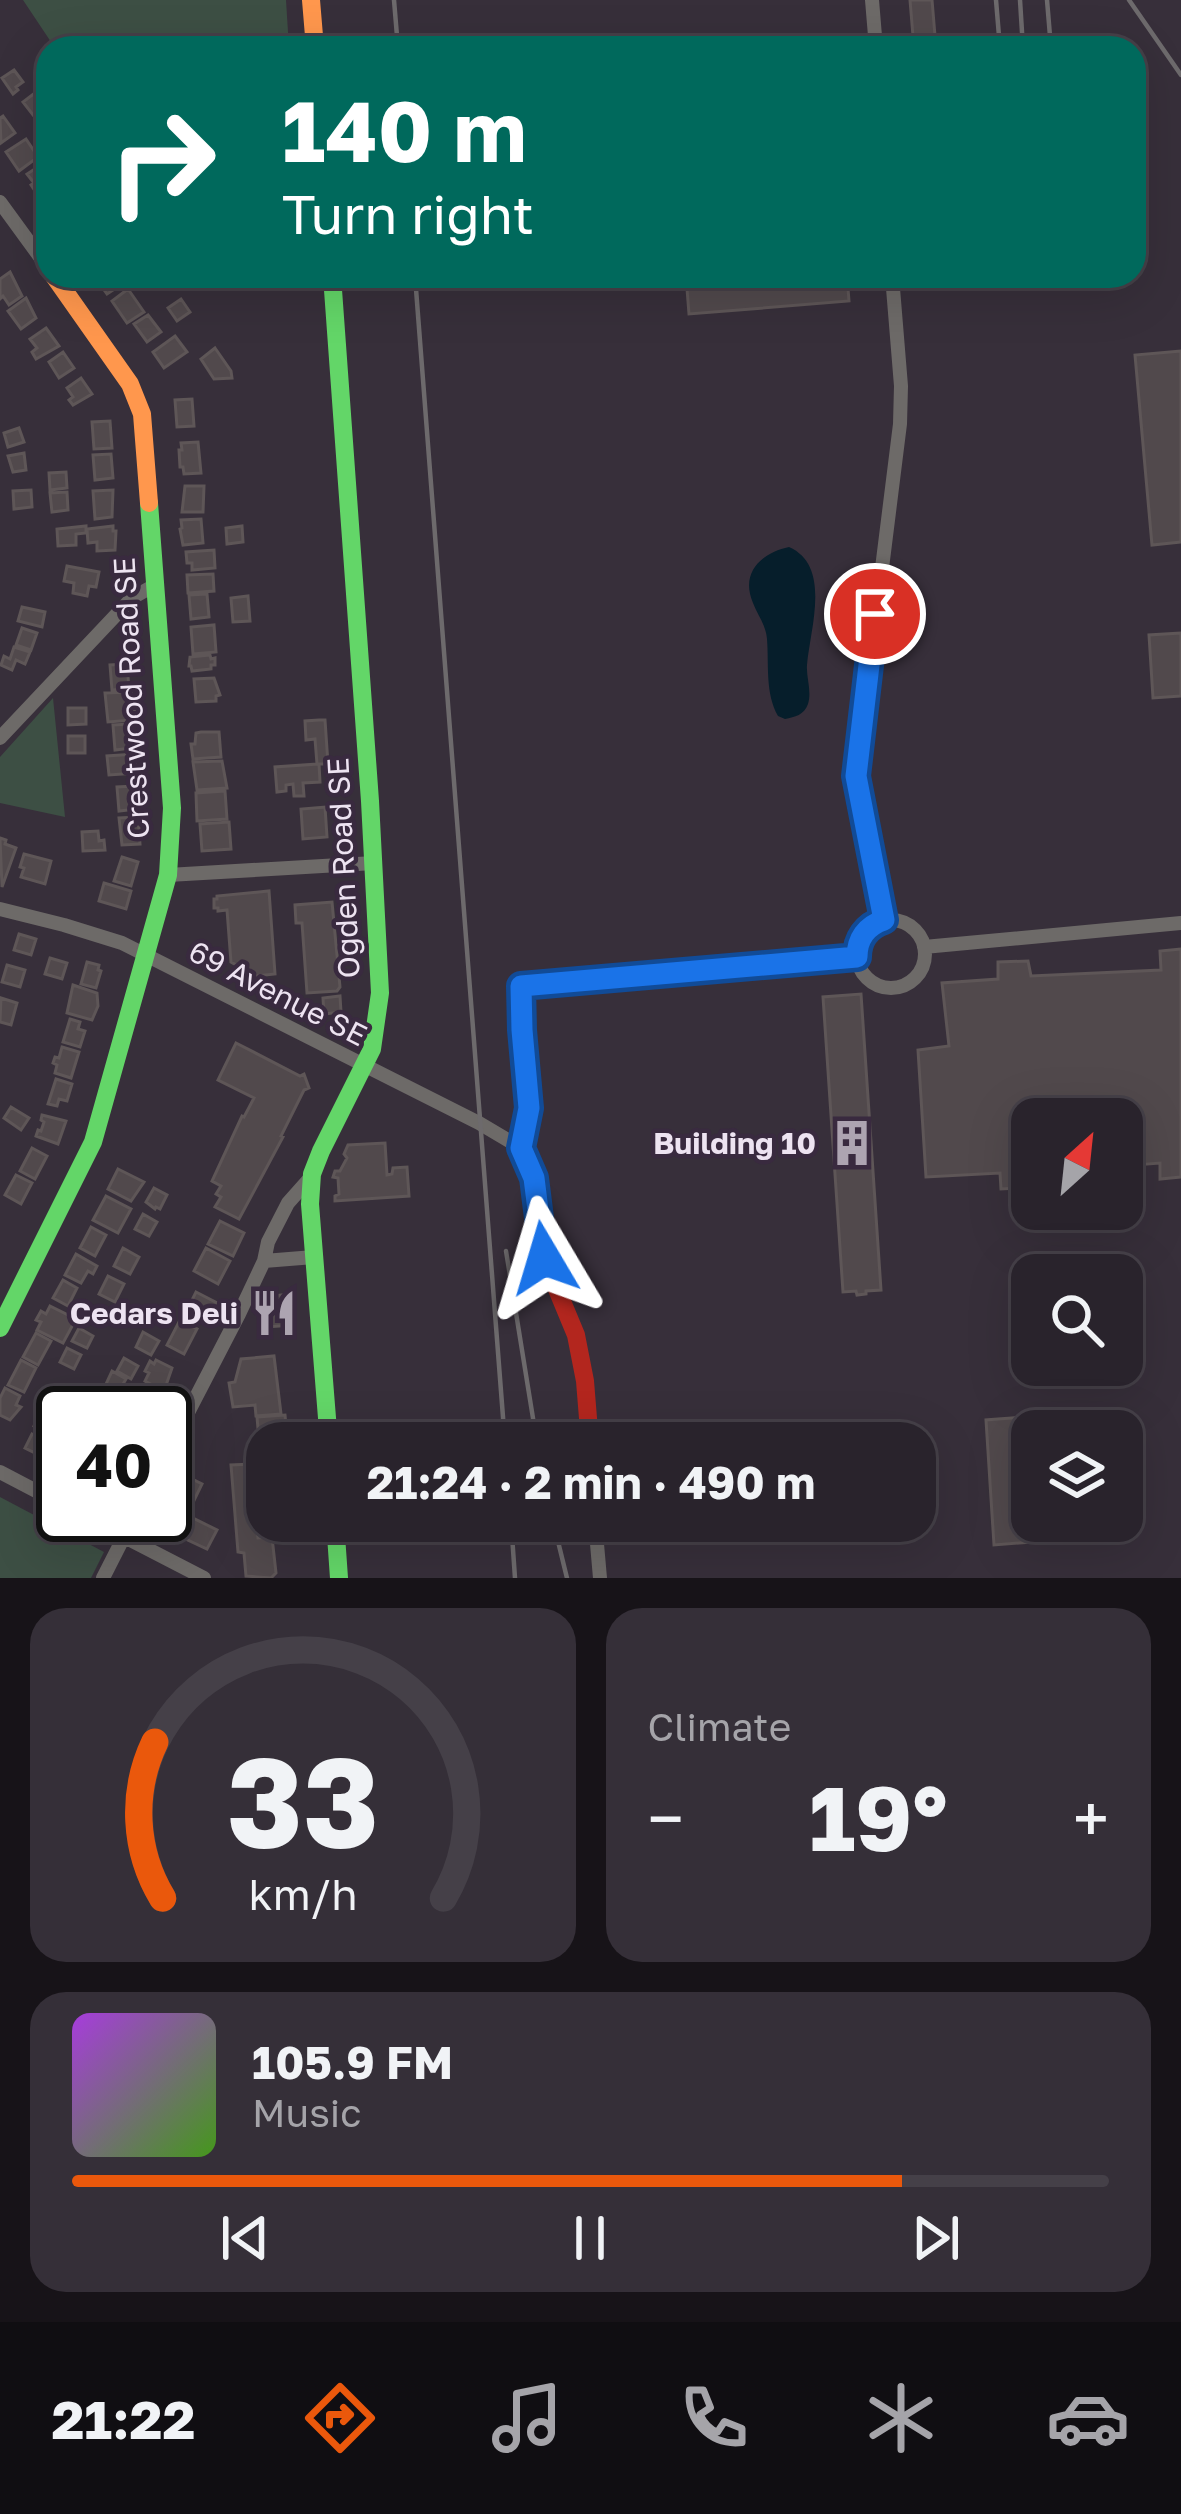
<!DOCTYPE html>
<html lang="en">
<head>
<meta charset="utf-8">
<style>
  :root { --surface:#29232c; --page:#352f38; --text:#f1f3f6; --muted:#a5a4a9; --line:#454048; --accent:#ea580c }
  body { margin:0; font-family:"Golos Text",sans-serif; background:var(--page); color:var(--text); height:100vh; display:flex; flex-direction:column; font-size:45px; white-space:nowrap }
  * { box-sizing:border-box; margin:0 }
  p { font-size:39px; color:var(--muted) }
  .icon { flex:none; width:66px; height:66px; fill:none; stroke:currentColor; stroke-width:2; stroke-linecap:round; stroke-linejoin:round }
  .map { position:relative; height:1578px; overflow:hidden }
  .panel { display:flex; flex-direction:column; gap:30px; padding:30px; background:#171318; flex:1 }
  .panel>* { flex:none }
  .hud { position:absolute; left:36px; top:36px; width:1110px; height:252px; border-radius:36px; box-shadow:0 12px 48px #0002,0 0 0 3px var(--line); background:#00695c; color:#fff; overflow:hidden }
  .needle { width:78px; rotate:27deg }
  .tools { position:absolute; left:1011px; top:1098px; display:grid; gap:24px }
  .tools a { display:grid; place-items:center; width:132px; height:132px; border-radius:24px; background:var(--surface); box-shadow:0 12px 48px #0002,0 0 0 3px var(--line); font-size:60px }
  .speed { position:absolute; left:36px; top:1386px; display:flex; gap:24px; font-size:60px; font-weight:700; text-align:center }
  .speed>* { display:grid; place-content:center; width:156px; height:156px; border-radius:50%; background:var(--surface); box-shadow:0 12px 48px #0002,0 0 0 3px var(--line); line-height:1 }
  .speed .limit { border:6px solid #111; border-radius:18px; background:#fff; color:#111 }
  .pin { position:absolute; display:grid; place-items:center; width:102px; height:102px; color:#fff; margin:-51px; border:6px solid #fff; border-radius:50%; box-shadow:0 3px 12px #0007 }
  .me { position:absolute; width:132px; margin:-66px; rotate:353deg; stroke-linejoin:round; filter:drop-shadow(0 0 9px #0008) }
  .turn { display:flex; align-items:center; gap:42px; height:252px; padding:0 48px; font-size:54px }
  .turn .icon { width:156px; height:156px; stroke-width:2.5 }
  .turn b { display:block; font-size:84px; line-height:102px }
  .big { font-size:90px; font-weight:700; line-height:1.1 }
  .panel .widget { flex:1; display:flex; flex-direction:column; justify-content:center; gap:18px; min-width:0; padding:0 42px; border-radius:36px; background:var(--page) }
  .panel .dial { align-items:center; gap:0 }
  .dial svg { height:312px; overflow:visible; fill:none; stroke:var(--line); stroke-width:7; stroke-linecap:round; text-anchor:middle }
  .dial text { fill:var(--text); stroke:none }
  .song { display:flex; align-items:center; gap:36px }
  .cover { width:144px; height:144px; border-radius:18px; background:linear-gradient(135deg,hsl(280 70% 55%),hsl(100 70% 35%)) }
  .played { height:12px; border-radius:6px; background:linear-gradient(90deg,var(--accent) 80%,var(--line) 80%) }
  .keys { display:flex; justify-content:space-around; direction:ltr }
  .heat { display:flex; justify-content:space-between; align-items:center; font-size:66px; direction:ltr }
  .panel .tiles { flex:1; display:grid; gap:30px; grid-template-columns:1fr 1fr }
  .widget:last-child { grid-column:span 2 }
  .trip { position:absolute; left:246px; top:1422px; width:690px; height:120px; border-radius:36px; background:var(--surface); box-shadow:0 12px 48px #0002,0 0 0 3px var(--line); font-weight:700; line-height:120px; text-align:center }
  .dock { display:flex; height:192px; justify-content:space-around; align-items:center; background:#100e12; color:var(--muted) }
  .dock .icon { width:84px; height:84px }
  .dock .current { color:var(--accent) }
  .dock b { font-size:54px; color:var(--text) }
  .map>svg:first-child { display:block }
  .green { fill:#3d4f44 }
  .water { fill:#061e2b }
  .building { fill:#51494c; stroke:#5e5657; stroke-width:3 }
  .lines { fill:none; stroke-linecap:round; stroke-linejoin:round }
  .street { stroke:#6d6a68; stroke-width:14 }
  .fast { stroke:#63d668; stroke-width:18 }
  .slow { stroke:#ff974d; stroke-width:18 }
  .jam { stroke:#b3261e; stroke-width:18 }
  .rail { stroke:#6d6a6c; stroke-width:4.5 }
  .route-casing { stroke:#114b97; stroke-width:30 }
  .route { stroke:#1a73e8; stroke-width:21 }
  .labels { text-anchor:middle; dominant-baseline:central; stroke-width:9; stroke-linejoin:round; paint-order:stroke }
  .street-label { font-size:30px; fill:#ede3f1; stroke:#392a3f }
  .poi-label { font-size:30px; font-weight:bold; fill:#ede3f1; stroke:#392a3f; text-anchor:end }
</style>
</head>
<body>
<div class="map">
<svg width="1181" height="1578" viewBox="0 0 1181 1578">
  <rect width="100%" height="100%" fill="#372f3a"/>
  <!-- green -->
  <path class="green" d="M23 0H286L289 48H55Z
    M53 698 65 817 0 803V757Z
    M0 1497 104 1552 91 1578H0Z"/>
  <!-- water -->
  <path class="water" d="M789 547C832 566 810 629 807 665 806 677 812 691 808 704 804 715 795 717 785 719L778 716C765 693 769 665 767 639 766 625 758 616 753 603 740 573 761 553 789 547Z"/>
  <!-- building -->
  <path class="building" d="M910 0H932L936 48H914Z
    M14 70 23 82 16 87 18 90 13 94 2 78Z
    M36 92 46 105 33 115 23 102Z
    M3 116 15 133 1 143 0 118Z
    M26 139 38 157 19 171 6 152Z
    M44 163 48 169V191L39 197 31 185 34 183 27 174Z
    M10 272 22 296 9 305 3 296 0 299V279Z
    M94 276H121L125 282 107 294Z
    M686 276H847L849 301 689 314Z
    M1013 276H1114V282L1014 289Z
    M128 289 144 312 127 323 112 301Z
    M26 298 36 318 21 329 8 311Z
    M181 299 190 312 177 321 168 308Z
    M148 315 161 332 147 342 134 324Z
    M46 328 59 346 36 359 32 352 37 348 30 339Z
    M175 336 187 352 164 368 153 352Z
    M215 348 231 371 232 378 214 379 201 359Z
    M1181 351V542L1152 545 1135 355Z
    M63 352 74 368 59 378 49 362Z
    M81 378 92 394 73 405 69 400 73 397 67 388Z
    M192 399 194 426 177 427 175 400Z
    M110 421 112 448 94 449 92 422Z
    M19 428 24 442 8 447 4 433Z
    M198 442 201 473 184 474 183 467H180L179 450H182L181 443Z
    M24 453 26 470 13 472 8 456Z
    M111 454 113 478 95 480 93 455Z
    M66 472 67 488 50 490 49 473Z
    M185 486H204L203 512H182Z
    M31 490 32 507 14 509 13 491Z
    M113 490 112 517 95 519 93 491Z
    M67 492 68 510 52 512 50 493Z
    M201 519 203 543 183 545 180 529 182 528 181 520Z
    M86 526V533L76 534V545L58 546 57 529Z
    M113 526V531H116L115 550 97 551V542L88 543 87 529Z
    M242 526 243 542 227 544 226 528Z
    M214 550 215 568 192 570V563H187L186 552Z
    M67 566 99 572 96 587 89 586 87 596 73 593 74 583 64 581Z
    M213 574 214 591 188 593 187 575Z
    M207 594 209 617 191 619 189 595Z
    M248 596 250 621 233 622 231 598Z
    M22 607 45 612 42 627 18 621Z
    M214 625 216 652 193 654 191 627Z
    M22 628 37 633 31 650 16 645Z
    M1181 633V696L1153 698 1149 635Z
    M14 647 30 652 25 664 16 660 12 670 1 665 4 656 10 659Z
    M210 655 211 659 215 658V665H211V669L192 671 191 666H189L190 657Z
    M127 664 129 689 112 690 110 665Z
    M214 678 220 695 216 696V701L196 702 194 679Z
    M131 692 136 703 133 720 108 722 105 693Z
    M68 708H86V724L68 725Z
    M319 720H325L328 764H319L320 782 303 783 304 796H294L293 784 286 785V791L277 792 275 767 317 764 315 739 306 740 305 721Z
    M130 724 132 748 115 750 113 725Z
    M201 732H219L221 757 193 759 191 744H195L196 733Z
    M68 736H85V753H68Z
    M135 754 136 773 109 775 107 756Z
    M222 761 227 788 197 790 193 762Z
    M135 786 137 809 119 811 117 787Z
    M225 791 227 819 197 821 196 793Z
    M325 807 327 837 303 839 301 809Z
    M138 817 140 844 122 845 119 818Z
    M229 822 231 849 202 851 200 824Z
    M98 831 99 841 104 840 105 850 83 851 82 832Z
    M0 838 6 840 5 844 16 848 2 887Z
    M24 854 51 861 45 884 21 877 24 868 20 867Z
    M122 857 138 862 131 886 114 881Z
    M104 883 131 891 126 909 99 901Z
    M269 891 275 974 256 976 231 962 227 910 218 911V908H214V899H217V896Z
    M332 902 340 987 337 991 307 993 302 923H296L295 905Z
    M19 934 36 939 31 955 14 950Z
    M1181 949V1177L1160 1179V1163L1122 1166V1119H1032V1187L1001 1189 1000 1173 926 1177 918 1050 949 1046 942 983 998 979V962L1028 961 1031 976 1161 970 1160 951Z
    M50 958 67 963 62 979 45 974Z
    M87 962 99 965 98 970 101 971 96 988 81 984Z
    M7 965 25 970 20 987 2 982Z
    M73 985 97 993 98 1006 92 1020 67 1013Z
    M861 994 881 1290 866 1291V1294L857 1295 856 1291 843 1292 823 997Z
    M340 996 341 1012 324 1014 323 998Z
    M1 998 17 1003 11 1025 0 1022Z
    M70 1019 80 1022 78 1029 85 1031 80 1047 63 1042Z
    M236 1043 300 1076 304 1074 309 1088 304 1090 281 1136 283 1137 239 1219 215 1207 221 1197 216 1194 221 1186 212 1181 242 1116 244 1117 254 1098 218 1080Z
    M62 1047 79 1052 71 1078 55 1073 57 1065 53 1063 55 1057 59 1058Z
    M56 1079 72 1084 67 1101 59 1099 57 1106 48 1104Z
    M11 1107 29 1118 21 1130 4 1118Z
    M42 1115 66 1121 58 1144 36 1136 38 1130 41 1131 44 1122 41 1120Z
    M385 1143 387 1175 392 1174 393 1168 407 1167 409 1196 335 1201V1196L339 1194 338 1178 333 1177 335 1171H340L347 1158 344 1154 348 1145Z
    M32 1148 47 1156 35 1179 20 1171Z
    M118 1169 144 1182 131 1201 108 1189Z
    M16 1175 32 1183 21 1204 5 1195Z
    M154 1188 167 1195 160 1209 156 1207 155 1209 146 1202Z
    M106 1196 131 1209 118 1233 93 1220Z
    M143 1214 157 1222 149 1236 135 1229Z
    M220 1221 244 1233 233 1256 208 1244Z
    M91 1227 106 1235 95 1256 80 1248Z
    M123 1248 139 1257 130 1274 114 1266Z
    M206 1248 230 1261 218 1284 194 1271Z
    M76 1254 97 1266 93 1274 88 1271 81 1283 65 1275Z
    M108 1276 124 1284 115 1302 99 1294Z
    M63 1280 77 1288 68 1306 53 1298Z
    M196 1292 221 1305 214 1319 189 1306Z
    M291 1294 292 1325 267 1327 266 1312 274 1311 272 1296Z
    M50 1306 76 1319 63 1343 37 1330 41 1322 36 1320 41 1311 46 1314Z
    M180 1320 197 1329 184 1354 167 1345Z
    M79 1328 93 1336 87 1348 72 1341Z
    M143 1332 159 1341 151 1355 136 1347Z
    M36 1333 51 1341 38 1365 23 1357Z
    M67 1348 81 1355 74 1369 60 1362Z
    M274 1356 281 1414 256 1416 255 1405 233 1407 229 1383 235 1382 241 1359Z
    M124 1358 138 1366 131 1379 117 1371Z
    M21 1360 36 1368 24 1392 8 1385Z
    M156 1360 172 1368 164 1391 145 1381 149 1373 145 1371 150 1361 154 1364Z
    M112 1371 126 1379 119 1391 106 1384Z
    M144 1387 161 1397 153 1413H137L125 1407 134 1389 141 1393Z
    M5 1388 20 1396 16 1405 21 1407 10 1420 0 1415V1398Z
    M40 1406 58 1414 49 1433 34 1426 39 1415 36 1414Z
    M285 1415 286 1426H289L290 1443H267L266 1457V1449L257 1450 256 1440H259L257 1417Z
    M1036 1416 1037 1431H1032V1521H1043L1044 1541 994 1545 986 1420Z
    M32 1434 46 1441 39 1455 25 1448Z
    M252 1464 258 1538 272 1537 276 1573 271 1578 246 1576 244 1553 238 1552 231 1465Z
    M184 1475 202 1484 187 1515 217 1530 207 1549 162 1528 160 1522Z"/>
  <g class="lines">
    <!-- street -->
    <path class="street" d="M872 0 876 48
      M0 202 48 268
      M0 738 132 598 155 585
      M168 875 374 863
      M0 909 64 925 122 943 479 1123 521 1148
      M884 920 856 776 900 424 901 386 892 276
      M857 954a34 34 0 1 1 68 0a34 34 0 1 1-68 0Z
      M924 947 1181 923
      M264 1261 314 1257
      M165 1457 239 1314 264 1261 268 1242 288 1203 312 1176
      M0 1472 63 1505
      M82 1515 204 1578
      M595 1521 600 1578
      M103 1578 135 1515"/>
    <!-- fast -->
    <path class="fast" d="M591 980 857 957
      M0 1328 93 1142 168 875 172 808 149 503
      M329 1443 310 1204 312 1174 321 1151 372 1049 380 993 370 801 332 276
      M335 1521 339 1578"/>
    <!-- slow -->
    <path class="slow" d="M311 0 315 48
      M54 276 130 384 142 414 149 503"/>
    <!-- jam -->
    <path class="jam" d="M590 1443 585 1381 576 1335 544 1258 534 1178 521 1148 529 1108 521 986 591 980"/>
    <!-- rail -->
    <path class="rail" d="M394 0 398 48
      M996 0 1000 48
      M1020 0 1023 48
      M1047 0 1051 48
      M1129 0 1181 75
      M415 276 505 1443
      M1017 276V280
      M1040 276V278
      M506 1251 537 1443
      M511 1521 515 1578
      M553 1521 567 1578"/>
  </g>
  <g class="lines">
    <defs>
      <path id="route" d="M544 1258 534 1178 521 1148 529 1108 522 1030 521 986 857 957C857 939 866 926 884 920L856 776 875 614"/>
    </defs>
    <!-- route casing -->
    <use href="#route" class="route-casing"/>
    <!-- route -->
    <use href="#route" class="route"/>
  </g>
  <!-- icons -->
  <defs>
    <symbol id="building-bare" viewBox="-9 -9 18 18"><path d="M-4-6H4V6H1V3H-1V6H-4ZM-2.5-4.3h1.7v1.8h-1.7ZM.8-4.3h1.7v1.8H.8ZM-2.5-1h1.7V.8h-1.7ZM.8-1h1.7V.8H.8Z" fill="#ada4b1" stroke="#392a3f" stroke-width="2.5" paint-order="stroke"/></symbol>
    <symbol id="restaurant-bare" viewBox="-9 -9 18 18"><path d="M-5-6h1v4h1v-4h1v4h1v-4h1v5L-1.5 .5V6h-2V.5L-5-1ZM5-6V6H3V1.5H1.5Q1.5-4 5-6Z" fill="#ada4b1" stroke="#392a3f" stroke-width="2.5" paint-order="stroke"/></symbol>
  </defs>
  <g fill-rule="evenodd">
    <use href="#building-bare" x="819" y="1110" width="66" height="66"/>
    <use href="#restaurant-bare" x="241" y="1280" width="66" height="66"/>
  </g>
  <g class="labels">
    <!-- street labels -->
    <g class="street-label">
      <text transform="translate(131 698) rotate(-93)">Crestwood Road SE</text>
      <text transform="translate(343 868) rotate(-93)">Ogden Road SE</text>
      <text transform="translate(278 993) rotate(27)">69 Avenue SE</text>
    </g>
    <!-- poi labels -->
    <g class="poi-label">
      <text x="816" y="1143">Building 10</text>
      <text x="238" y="1313">Cedars Deli</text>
    </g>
  </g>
</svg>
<div class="tools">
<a><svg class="needle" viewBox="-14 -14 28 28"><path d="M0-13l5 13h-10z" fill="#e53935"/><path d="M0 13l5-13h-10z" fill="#a5a4a9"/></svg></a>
<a><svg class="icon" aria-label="search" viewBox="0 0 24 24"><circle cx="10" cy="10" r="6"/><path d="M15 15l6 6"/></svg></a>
<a><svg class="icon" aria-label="layers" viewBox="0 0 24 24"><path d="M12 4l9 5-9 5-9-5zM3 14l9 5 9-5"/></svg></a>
</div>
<div class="speed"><div class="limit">40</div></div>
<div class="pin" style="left:875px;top:614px;background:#d93025"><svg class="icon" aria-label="arrive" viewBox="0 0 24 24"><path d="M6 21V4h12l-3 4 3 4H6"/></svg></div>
<svg class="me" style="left:544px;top:1258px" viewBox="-20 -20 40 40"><path d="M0-17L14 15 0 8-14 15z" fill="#1a73e8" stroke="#fff" stroke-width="4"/></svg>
<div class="trip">21:24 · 2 min · 490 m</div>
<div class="hud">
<div class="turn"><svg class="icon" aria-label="right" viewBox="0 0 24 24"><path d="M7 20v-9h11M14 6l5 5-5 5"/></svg><div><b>140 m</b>Turn right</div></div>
</div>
</div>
<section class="panel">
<div class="tiles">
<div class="widget dial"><svg viewBox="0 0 100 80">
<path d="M14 69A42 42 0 1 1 86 69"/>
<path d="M14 69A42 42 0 0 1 12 29" stroke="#ea580c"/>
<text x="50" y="56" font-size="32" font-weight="700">33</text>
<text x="50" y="72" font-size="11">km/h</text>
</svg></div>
<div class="widget"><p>Climate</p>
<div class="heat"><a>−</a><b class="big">19°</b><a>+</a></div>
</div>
<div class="widget">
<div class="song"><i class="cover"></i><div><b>105.9 FM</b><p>Music</p></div></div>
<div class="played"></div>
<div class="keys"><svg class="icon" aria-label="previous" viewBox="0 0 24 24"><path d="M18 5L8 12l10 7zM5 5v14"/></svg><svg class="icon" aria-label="pause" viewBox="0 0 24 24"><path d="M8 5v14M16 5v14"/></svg><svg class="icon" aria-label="next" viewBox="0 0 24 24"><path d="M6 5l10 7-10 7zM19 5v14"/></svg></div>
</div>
</div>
</section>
<nav class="dock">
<b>21:22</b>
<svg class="icon current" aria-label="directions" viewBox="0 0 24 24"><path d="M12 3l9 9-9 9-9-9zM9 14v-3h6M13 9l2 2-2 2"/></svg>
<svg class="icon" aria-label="music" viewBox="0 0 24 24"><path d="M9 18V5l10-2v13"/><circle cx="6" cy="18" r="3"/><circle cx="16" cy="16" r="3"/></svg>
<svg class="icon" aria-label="phone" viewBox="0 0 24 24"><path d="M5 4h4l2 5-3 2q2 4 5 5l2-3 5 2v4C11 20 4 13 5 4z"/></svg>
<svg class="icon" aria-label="climate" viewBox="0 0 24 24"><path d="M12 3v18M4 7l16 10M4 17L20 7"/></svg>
<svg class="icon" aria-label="car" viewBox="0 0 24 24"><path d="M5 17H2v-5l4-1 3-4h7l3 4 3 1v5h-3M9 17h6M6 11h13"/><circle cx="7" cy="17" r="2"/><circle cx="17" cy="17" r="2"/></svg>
</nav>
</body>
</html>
